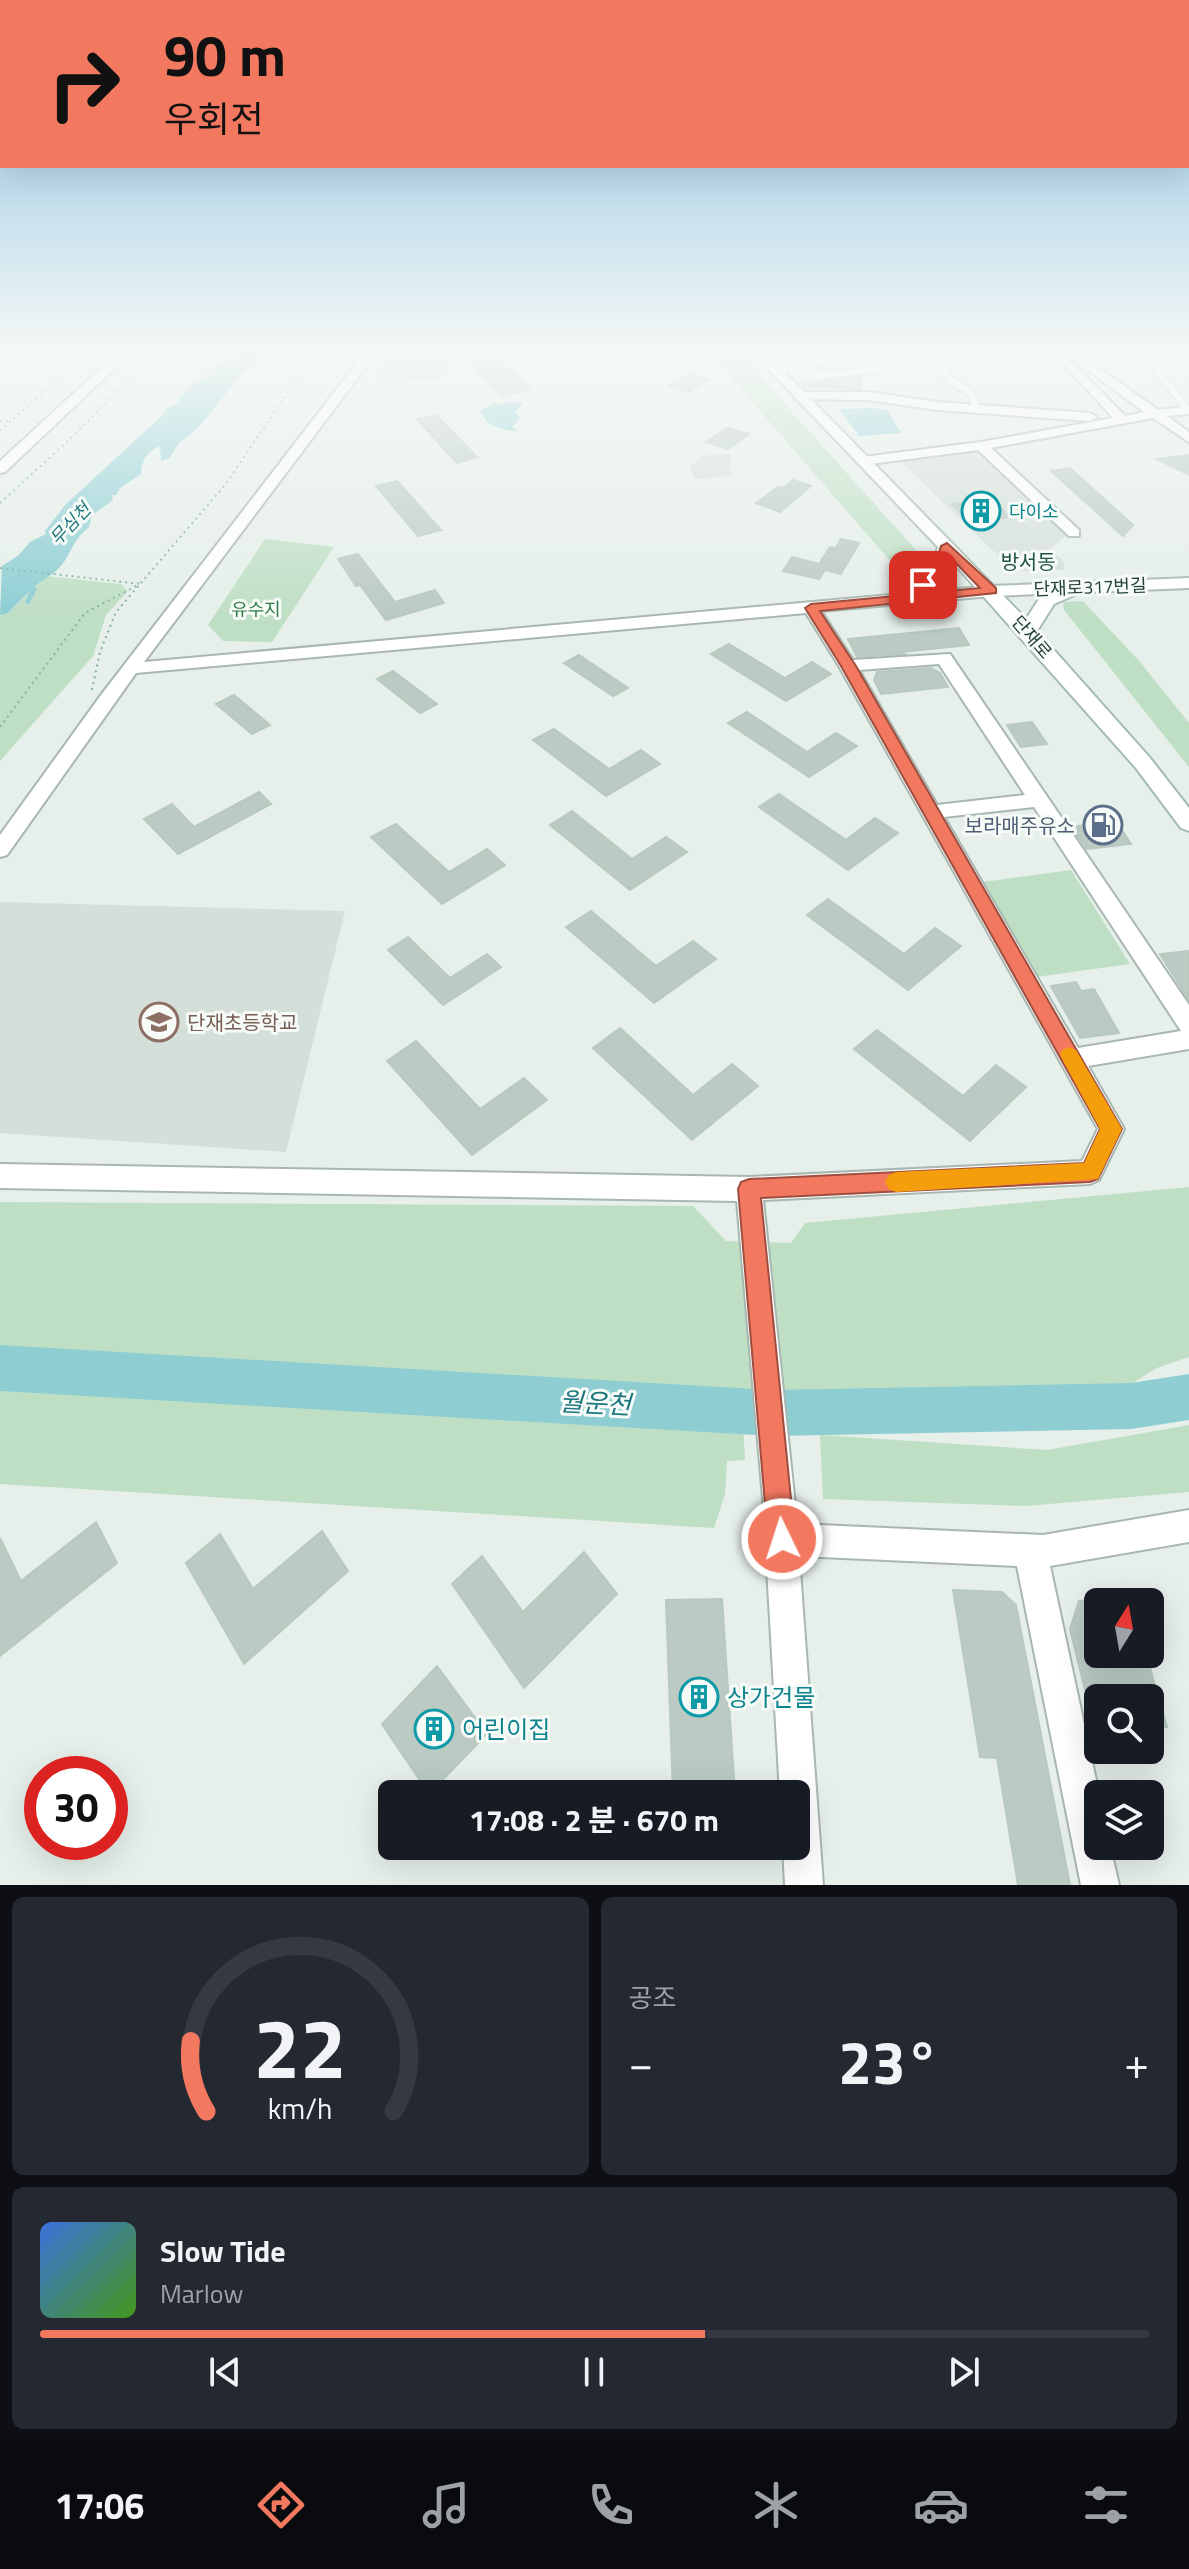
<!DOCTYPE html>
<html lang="ko">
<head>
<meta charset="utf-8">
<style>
  :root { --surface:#171b24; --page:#242831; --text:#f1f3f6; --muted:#9ea1a6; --line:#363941; --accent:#f37860 }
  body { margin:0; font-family:"Titillium Web","Noto Sans KR",sans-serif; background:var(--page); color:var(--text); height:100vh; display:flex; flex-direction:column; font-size:30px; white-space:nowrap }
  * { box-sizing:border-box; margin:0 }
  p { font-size:26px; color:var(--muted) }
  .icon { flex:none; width:44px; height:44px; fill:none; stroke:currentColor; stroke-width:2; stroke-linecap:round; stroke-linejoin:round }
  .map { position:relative; height:1885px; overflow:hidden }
  .side { display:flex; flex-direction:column; gap:12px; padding:12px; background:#0d0f14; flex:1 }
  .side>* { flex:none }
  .top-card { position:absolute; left:0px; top:0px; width:1190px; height:168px; box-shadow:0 8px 32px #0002; background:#f37860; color:#111; overflow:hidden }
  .needle { width:52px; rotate:11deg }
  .tools { position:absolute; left:1084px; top:1588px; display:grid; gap:16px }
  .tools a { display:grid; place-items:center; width:80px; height:80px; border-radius:12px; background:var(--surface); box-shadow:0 8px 32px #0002; font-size:40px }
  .speed { position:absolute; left:24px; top:1756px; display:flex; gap:16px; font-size:40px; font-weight:700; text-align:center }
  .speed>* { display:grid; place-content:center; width:104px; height:104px; border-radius:50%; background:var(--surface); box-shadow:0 8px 32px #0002; line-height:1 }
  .speed .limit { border:12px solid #d22; background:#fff; color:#111 }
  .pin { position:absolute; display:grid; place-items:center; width:68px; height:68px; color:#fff; margin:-34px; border-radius:16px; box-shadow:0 4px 12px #0006 }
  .me { position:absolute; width:88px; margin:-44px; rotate:356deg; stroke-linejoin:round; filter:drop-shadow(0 0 6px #0008) }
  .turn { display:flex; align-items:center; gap:28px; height:168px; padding:0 32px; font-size:36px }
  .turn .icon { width:104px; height:104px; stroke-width:2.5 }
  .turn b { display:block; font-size:56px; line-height:68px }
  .big { font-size:60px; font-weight:700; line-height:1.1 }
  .side .card { flex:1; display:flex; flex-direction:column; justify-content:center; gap:12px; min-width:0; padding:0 28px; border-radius:12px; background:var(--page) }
  .side .dial { align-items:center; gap:0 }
  .dial svg { height:208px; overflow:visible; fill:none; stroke:var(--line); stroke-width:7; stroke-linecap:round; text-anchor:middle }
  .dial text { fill:var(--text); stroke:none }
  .song { display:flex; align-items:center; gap:24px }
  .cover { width:96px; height:96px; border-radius:12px; background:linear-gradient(135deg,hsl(220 70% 55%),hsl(100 70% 35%)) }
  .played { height:8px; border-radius:4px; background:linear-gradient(90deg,var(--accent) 60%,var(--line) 60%) }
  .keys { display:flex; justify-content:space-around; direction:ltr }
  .heat { display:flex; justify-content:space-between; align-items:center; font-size:44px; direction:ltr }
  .side .tiles { flex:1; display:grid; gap:12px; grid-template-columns:1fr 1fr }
  .card:last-child { grid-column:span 2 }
  .trip { position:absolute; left:378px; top:1780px; width:432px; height:80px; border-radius:12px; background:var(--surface); box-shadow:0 8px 32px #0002; font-weight:700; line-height:80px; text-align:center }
  .menu { display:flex; height:128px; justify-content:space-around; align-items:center; background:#090b0e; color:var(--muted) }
  .menu .icon { width:56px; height:56px }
  .menu .current { color:var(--accent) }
  .menu b { font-size:36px; color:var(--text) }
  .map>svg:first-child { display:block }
  .built { fill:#d4dfd9 }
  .green { fill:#bfdfc5 }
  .water { fill:#8eced3 }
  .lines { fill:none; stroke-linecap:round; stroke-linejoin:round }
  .river { fill:#8eced3; fill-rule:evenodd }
  .building { fill:#bbcac3; stroke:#b8c9c0; stroke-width:2 }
  .lane-casing { stroke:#a8b7b1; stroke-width:9 }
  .street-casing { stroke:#a8b7b1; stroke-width:4 }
  .secondary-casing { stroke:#a4bbb1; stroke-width:4 }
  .path { stroke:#86b2a1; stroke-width:2; stroke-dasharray:2 4; stroke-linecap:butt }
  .lane { stroke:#fff; stroke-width:7 }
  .street { fill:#fff; fill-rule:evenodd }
  .secondary { fill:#fff; fill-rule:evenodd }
  .route { fill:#f37860; stroke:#9e4e3e; stroke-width:2 }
  .slow { fill:#f59e0b }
  .labels { text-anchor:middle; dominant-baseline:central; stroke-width:6; stroke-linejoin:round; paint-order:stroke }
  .far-culture-label { font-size:18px; fill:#0d838f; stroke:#f7fbf8; text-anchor:start }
  .far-water-label { font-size:18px; font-style:italic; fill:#1d767f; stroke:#f7fbf8 }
  .far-street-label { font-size:18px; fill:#244137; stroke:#f7fbf8 }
  .far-park-label { font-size:18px; fill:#2e7945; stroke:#f7fbf8 }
  .far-quarter-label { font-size:20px; fill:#1f5443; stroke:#f7fbf8 }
  .service-label { font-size:20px; fill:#4e5e75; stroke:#f7fbf8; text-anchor:end }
  .education-label { font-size:20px; fill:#785e54; stroke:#f7fbf8; text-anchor:start }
  .near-culture-label { font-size:24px; fill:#0d838f; stroke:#f7fbf8; text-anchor:start }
  .near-water-label { font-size:26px; font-style:italic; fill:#1d767f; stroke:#f7fbf8 }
</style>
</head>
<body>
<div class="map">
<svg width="1189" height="1885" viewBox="0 0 1189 1885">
  <rect width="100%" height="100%" fill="#e6efea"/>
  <!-- built -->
  <path class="built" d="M970 449 982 452 1068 535 1048 550 1063 560 1065 570 1023 571 1005 562 902 463 906 458Z
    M729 453 732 464 728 469 732 476 695 479 689 467 702 456Z
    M0 902 345 911 286 1152 0 1133Z"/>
  <!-- green -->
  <path class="green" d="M395 351H455L438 379 378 377Z
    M708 351H737L925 560 905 578Z
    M265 539 334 547 272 642 223 641 208 625Z
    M46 576 121 584 128 591 106 615 93 656 0 761V615L8 613 30 592 28 603 33 598 32 589Z
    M1083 601 1140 662 1189 723V767L1064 610 1063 602Z
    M1071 870 1130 964 1036 977 983 882Z
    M1189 1187V1357L1157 1368 1128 1386 1039 1391 968 1390 814 1405 0 1361V1202L693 1206 726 1241 791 1243 805 1223Z
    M0 1377 314 1400 743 1423 745 1460 727 1461 725 1494 714 1528 0 1484Z
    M1189 1425V1492L1026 1506 823 1499 820 1435 1047 1450Z"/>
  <!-- water -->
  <path class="water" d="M235 351H269L259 353 260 360 243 372 199 427 178 444 170 458 161 461 160 446C148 452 141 459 141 474L120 488 116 495H112L113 500 92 515 89 527C70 543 72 554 59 568 53 575 41 580 34 587L37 589 29 605 25 602 29 592 8 613 0 615 2 566 19 555 30 542 46 534 45 531 66 504 166 412 165 410 181 401 178 399 194 383 208 378 217 370 202 376 205 372 238 352Z
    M518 402 523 403 515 412 521 418 512 427 518 432C498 427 491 431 480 411L492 404Z
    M873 408 887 410 901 433 859 436 839 409Z"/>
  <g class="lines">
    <!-- river -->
    <path class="river" d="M0 1345 774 1390 1131 1383 1189 1374V1420L1131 1429 774 1436 0 1391Z"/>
  </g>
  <!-- building -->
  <path class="building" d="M491 352 530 389 502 396 464 358Z
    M689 374 708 380 688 392 669 386Z
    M861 377V389L803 387V381L815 382Z
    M436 415 477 457 457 463 417 419Z
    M727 428 749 434 728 449 706 442Z
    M1189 455V475L1157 459Z
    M1070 468 1133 525 1123 536 1051 471Z
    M793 480 811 486 780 512 756 503 778 487 783 488Z
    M397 481 441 530 418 536 376 486Z
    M992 499 1010 517 969 522 952 504Z
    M841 539 859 543 841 574 825 570 819 579 783 571 792 557 819 564 830 547 836 548Z
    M358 554 395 602 435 590 444 603 386 620 360 585 356 586 338 559Z
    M959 628 969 645 901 652 905 654 857 657 848 639Z
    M729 644 785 678 812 662 831 674 786 701 711 654Z
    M579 655 628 688 613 696 564 663Z
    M931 668 940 673 948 687 881 694 874 680 877 672Z
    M393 671 437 704 420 713 377 679Z
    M234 695 270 725 252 734 216 704Z
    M747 712 807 752 836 733 857 746 809 777 728 723Z
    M1032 722 1047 744 1021 747 1007 725Z
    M554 729 609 769 641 750 660 764 606 796 533 740Z
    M259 792 271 804 178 854 144 819 172 804 194 827Z
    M779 794 846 840 875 818 898 833 848 870 759 807Z
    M572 811 632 859 666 837 687 852 630 890 550 825Z
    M1116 821 1131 844 1087 849 1071 827Z
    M396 824 449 872 487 849 505 865 442 904 371 837Z
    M828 899 904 954 935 928 961 946 908 990 807 915Z
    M591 911 656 966 693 941 716 959 654 1003 566 927Z
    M408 937 450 978 487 954 501 967 443 1005 388 950Z
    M1189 951V1000L1160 954Z
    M1076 982 1081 991 1094 989 1119 1033 1080 1038 1051 986Z
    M620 1028 693 1095 732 1064 758 1086 692 1140 593 1048Z
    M877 1030 963 1096 996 1065 1026 1087 970 1141 854 1049Z
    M416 1041 480 1109 524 1078 547 1100 472 1155 387 1061Z
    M96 1522 117 1563 0 1656V1538L21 1581Z
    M322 1531 348 1571 244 1664 186 1563 220 1534 253 1589Z
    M584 1552 617 1594 524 1688 452 1584 482 1556 523 1612Z
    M953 1590 1002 1592 1016 1605 1070 1885H1018L997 1758 980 1757Z
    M722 1599 735 1794H673L666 1600Z
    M1098 1600V1654H1146L1167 1727 1150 1728V1698H1087L1070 1629 1079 1601Z
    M437 1666 487 1734 429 1794 382 1724Z"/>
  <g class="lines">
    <defs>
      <path id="lane" d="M1151 351 1160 374 1188 410
        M941 354 949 380 970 392 977 408
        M776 370 845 357 941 354V351
        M814 376 876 369 873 357"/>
      <path id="street" d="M120 351H133L5 472 0 473V461Z
        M366 351H378L144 662 991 586 1189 578V588L991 596 821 611 853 660 950 654 1189 1005V1049L1088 1066 1124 1129 1099 1180 1090 1184 763 1200 797 1524 1043 1535 1189 1510V1542L1050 1566 1099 1794 1098 1846H1110L1119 1885H1081L1017 1566 799 1556 823 1885H785L783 1846H796V1794H780L763 1498 737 1201 0 1188V1164L749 1177 1082 1161 1098 1129 839 666 806 613 136 673 7 855 0 857V835L101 695ZM939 664 1025 795 937 805 859 670ZM1034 807 1181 1031 1078 1048 944 817Z
        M1062 351H1075L1158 410 1189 406V414L1167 416 1189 432V442L1153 418 991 448 1079 530V536H1069L978 450 863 465 856 461 863 457 981 442 1113 418 1068 369 1066 366 1072 362 1125 416 1144 412Z
        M800 392H868L937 402 1090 413 1097 417 1090 421 937 410 868 400 795 399V393Z"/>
      <path id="secondary" d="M751 351H764L1026 619 1041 596 1072 583H1084L1087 587 1084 591 1054 604 1037 631 1150 758 1189 808V831L1181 828 1136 768 951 560 944 581 907 603H895L892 599 895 595 930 574 938 547Z"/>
    </defs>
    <!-- lane casing -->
    <use href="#lane" class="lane-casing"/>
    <!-- street casing -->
    <use href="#street" class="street-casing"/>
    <!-- secondary casing -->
    <use href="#secondary" class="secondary-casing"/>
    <!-- path -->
    <path class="path" d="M0 421H11
      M0 431 89 351
      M0 503 68 441 158 351
      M0 568 141 584
      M92 690 100 652 116 612 225 485 316 351
      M0 727 85 613 138 585"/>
    <!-- lane -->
    <use href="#lane" class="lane"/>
    <!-- street -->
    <use href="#street" class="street"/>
    <!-- secondary -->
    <use href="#secondary" class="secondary"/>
  </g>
  <!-- sky -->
  <linearGradient id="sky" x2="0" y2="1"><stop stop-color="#84bee0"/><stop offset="0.57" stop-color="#f4f8f6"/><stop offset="1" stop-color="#f4f8f6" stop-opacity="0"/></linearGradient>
  <rect width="1189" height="615" fill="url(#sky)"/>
  <!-- route -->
  <path class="route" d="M947 543 996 588V593L820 611 856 666 1122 1129 1098 1179 1090 1182 761 1198 795 1539 791 1549 782 1552 772 1549 768 1539 738 1189 741 1182 749 1179 1084 1163 1100 1129 841 666 805 608 811 604 980 588 950 557 943 580 928 587H918V582L932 575 941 546Z"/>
  <!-- slow -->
  <path class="slow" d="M1069 1047 1076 1050 1122 1129 1098 1179 896 1192 889 1189 885 1182 889 1175 896 1172 1084 1163 1100 1129 1060 1055 1062 1050Z"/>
  <!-- icons -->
  <defs>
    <symbol id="building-ring" viewBox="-11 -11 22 22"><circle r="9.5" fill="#f7fbf8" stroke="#0f9aa8" stroke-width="1.5"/><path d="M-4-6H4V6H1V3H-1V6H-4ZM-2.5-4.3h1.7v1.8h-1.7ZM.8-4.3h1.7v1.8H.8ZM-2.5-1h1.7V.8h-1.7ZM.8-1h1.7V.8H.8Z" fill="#0f9aa8"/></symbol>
    <symbol id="fuel-ring" viewBox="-11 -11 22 22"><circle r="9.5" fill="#f7fbf8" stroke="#5c6f8a" stroke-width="1.5"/><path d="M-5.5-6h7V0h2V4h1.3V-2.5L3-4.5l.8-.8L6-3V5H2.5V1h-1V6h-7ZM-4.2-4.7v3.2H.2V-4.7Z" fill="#5c6f8a"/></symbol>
    <symbol id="school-ring" viewBox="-11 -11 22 22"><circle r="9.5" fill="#f7fbf8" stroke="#8d6e63" stroke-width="1.5"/><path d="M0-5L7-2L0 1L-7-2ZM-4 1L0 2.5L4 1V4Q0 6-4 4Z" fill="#8d6e63"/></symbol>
  </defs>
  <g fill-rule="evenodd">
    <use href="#building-ring" x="959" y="489" width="44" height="44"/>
    <use href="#fuel-ring" x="1081" y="803" width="44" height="44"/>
    <use href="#school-ring" x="137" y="1000" width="44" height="44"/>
    <use href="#building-ring" x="677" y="1675" width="44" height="44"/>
    <use href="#building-ring" x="412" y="1707" width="44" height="44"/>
  </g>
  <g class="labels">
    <!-- far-culture labels -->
    <g class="far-culture-label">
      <text x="1009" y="511">다이소</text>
    </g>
    <!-- far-water labels -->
    <g class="far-water-label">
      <text transform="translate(70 524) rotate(-47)">무심천</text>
    </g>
    <!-- far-street labels -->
    <g class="far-street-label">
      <text transform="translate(1090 587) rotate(-2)">단재로317번길</text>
      <text transform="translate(1032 637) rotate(49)">단재로</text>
    </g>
    <!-- far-park labels -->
    <g class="far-park-label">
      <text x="256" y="609">유수지</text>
    </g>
    <!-- far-quarter labels -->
    <g class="far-quarter-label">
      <text x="1028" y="561">방서동</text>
    </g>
    <!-- service labels -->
    <g class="service-label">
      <text x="1075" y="825">보라매주유소</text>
    </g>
    <!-- education labels -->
    <g class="education-label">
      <text x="187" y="1022">단재초등학교</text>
    </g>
    <!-- near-culture labels -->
    <g class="near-culture-label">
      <text x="727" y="1697">상가건물</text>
      <text x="462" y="1729">어린이집</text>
    </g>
    <!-- near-water labels -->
    <g class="near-water-label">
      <text transform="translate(595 1403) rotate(3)">월운천</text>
    </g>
  </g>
</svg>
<div class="tools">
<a><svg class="needle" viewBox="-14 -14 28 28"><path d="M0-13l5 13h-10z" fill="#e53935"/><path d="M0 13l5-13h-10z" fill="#9ea1a6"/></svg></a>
<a><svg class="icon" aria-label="search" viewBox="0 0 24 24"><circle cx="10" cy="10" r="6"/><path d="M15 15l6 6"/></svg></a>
<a><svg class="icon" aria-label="layers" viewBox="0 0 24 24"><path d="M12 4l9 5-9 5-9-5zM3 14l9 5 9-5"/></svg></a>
</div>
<div class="speed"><div class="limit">30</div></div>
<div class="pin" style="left:923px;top:585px;background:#d93025"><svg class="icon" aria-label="arrive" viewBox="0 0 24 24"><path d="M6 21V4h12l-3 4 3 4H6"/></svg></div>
<svg class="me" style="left:782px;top:1539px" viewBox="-20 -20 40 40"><circle r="17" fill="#f37860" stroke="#fff" stroke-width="3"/><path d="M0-11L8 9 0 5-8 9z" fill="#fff"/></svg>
<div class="trip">17:08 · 2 분 · 670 m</div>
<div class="top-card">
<div class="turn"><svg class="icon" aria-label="right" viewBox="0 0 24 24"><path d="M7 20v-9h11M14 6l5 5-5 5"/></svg><div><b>90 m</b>우회전</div></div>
</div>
</div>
<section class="side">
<div class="tiles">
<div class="card dial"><svg viewBox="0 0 100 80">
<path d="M14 69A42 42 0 1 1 86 69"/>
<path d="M14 69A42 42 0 0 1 8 42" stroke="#f37860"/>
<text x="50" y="56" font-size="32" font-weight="700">22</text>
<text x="50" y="72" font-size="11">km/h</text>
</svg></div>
<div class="card"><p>공조</p>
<div class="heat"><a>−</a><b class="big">23°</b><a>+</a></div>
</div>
<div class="card">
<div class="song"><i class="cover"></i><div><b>Slow Tide</b><p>Marlow</p></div></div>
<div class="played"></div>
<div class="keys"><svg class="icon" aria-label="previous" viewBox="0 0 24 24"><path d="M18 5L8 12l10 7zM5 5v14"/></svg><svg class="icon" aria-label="pause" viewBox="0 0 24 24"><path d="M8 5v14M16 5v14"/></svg><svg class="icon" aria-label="next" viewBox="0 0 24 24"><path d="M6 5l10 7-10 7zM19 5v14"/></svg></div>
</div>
</div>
</section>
<nav class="menu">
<b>17:06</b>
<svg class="icon current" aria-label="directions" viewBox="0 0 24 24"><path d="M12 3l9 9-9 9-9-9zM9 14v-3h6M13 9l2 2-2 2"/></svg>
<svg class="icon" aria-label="music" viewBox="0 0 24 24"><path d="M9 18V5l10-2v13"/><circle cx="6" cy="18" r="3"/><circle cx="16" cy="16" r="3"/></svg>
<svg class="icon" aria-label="phone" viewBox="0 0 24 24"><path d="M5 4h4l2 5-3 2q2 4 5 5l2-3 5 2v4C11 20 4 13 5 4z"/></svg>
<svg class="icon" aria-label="climate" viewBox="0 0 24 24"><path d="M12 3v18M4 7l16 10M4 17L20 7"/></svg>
<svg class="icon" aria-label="car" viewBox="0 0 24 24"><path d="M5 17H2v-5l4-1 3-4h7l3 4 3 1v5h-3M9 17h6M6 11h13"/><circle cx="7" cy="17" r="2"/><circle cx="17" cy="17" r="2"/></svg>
<svg class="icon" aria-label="filters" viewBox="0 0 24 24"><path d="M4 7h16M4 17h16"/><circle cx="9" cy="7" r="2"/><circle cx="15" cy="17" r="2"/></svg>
</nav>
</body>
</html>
